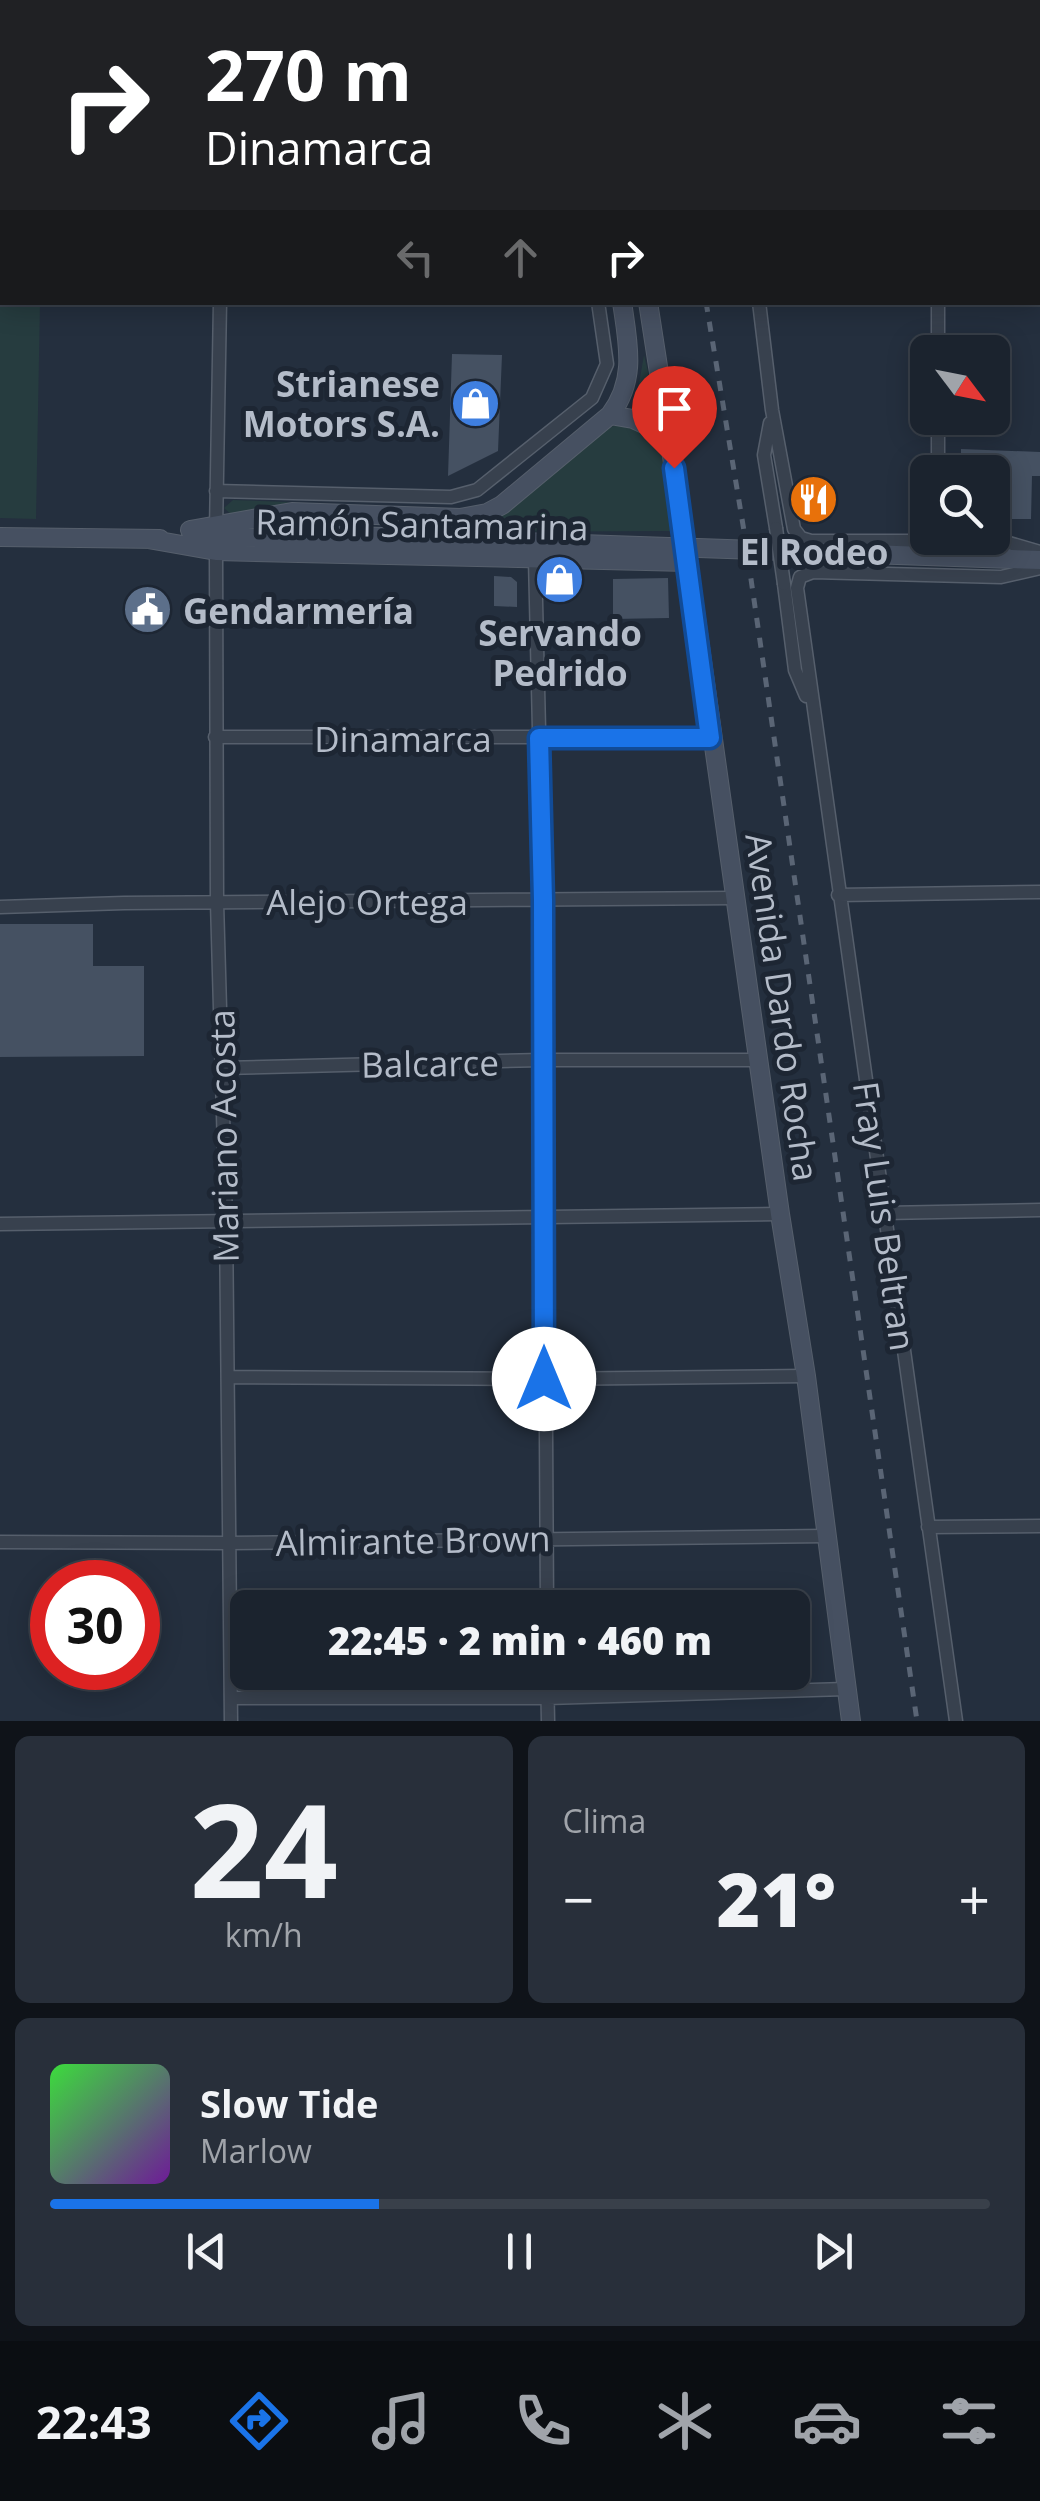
<!DOCTYPE html>
<html lang="es">
<head>
<meta charset="utf-8">
<style>
  :root { --surface:#1b232e; --page:#282f3a; --text:#f1f3f6; --muted:#a0a4aa; --line:#39404a; --accent:#1a73e8 }
  body { margin:0; font-family:"Open Sans",sans-serif; background:var(--page); color:var(--text); height:100vh; display:flex; flex-direction:column; font-size:38px; white-space:nowrap }
  * { box-sizing:border-box; margin:0 }
  p { font-size:32px; color:var(--muted) }
  .icon { flex:none; width:55px; height:55px; fill:none; stroke:currentColor; stroke-width:2; stroke-linecap:round; stroke-linejoin:round }
  .map { position:relative; height:1721px; overflow:hidden }
  .drawer { display:flex; flex-direction:column; gap:15px; padding:15px; background:#0f1319; flex:1 }
  .drawer>* { flex:none }
  .banner { position:absolute; left:0px; top:0px; width:1040px; height:305px; box-shadow:0 5px 25px #0003,0 0 0 2px var(--line); background:#202124; color:#fff; overflow:hidden }
  .needle { width:65px; rotate:122deg }
  .controls { position:absolute; left:910px; top:335px; display:grid; gap:20px }
  .controls a { display:grid; place-items:center; width:100px; height:100px; border-radius:15px; background:var(--surface); box-shadow:0 5px 25px #0003,0 0 0 2px var(--line); font-size:50px }
  .speed { position:absolute; left:30px; top:1560px; display:flex; gap:20px; font-size:50px; font-weight:700; text-align:center }
  .speed>* { display:grid; place-content:center; width:130px; height:130px; border-radius:50%; background:var(--surface); box-shadow:0 5px 25px #0003,0 0 0 2px var(--line); line-height:1 }
  .speed .limit { border:15px solid #d22; background:#fff; color:#111 }
  .pin { position:absolute; display:grid; place-items:center; width:85px; height:85px; color:#fff; margin:-102px -42px; border-radius:50% 50% 50% 0; rotate:-45deg; box-shadow:0 0 10px #0007 }
  .pin .icon { rotate:45deg }
  .me { position:absolute; width:110px; margin:-55px; rotate:0deg; stroke-linejoin:round; filter:drop-shadow(0 0 8px #0008) }
  .turn { display:flex; align-items:center; gap:35px; height:210px; padding:0 40px; font-size:45px }
  .turn .icon { width:130px; height:130px; stroke-width:2.5 }
  .turn b { display:block; font-size:70px; line-height:85px }
  .lanes { display:flex; align-items:center; height:95px; padding:0 40px; background:#0003; justify-content:center; gap:50px; direction:ltr }
  .lanes .off { opacity:.35 }
  .big { font-size:75px; font-weight:800; line-height:1.1 }
  .drawer .card { flex:1; display:flex; flex-direction:column; justify-content:center; gap:15px; min-width:0; padding:0 35px; border-radius:15px; background:var(--page) }
  .drawer .dial { align-items:center; gap:0 }
  .dial b { font-size:130px; line-height:1 }
  .song { display:flex; align-items:center; gap:30px }
  .cover { width:120px; height:120px; border-radius:15px; background:linear-gradient(135deg,hsl(120 70% 55%),hsl(280 70% 35%)) }
  .played { height:10px; border-radius:5px; background:linear-gradient(90deg,var(--accent) 35%,var(--line) 35%) }
  .keys { display:flex; justify-content:space-around; direction:ltr }
  .heat { display:flex; justify-content:space-between; align-items:center; font-size:55px; direction:ltr }
  .drawer .tiles { flex:1; display:grid; gap:15px; grid-template-columns:1fr 1fr }
  .card:last-child { grid-column:span 2 }
  .trip { position:absolute; left:230px; top:1590px; width:580px; height:100px; border-radius:15px; background:var(--surface); box-shadow:0 5px 25px #0003,0 0 0 2px var(--line); font-weight:800; line-height:100px; text-align:center }
  .tab-bar { display:flex; height:160px; justify-content:space-around; align-items:center; background:#0b0e12; color:var(--muted) }
  .tab-bar .icon { width:70px; height:70px }
  .tab-bar .on { color:var(--accent) }
  .tab-bar b { font-size:45px; color:var(--text) }
  .map>svg:first-child { display:block }
  .green { fill:#263c3f }
  .building { fill:#455162 }
  .lines { fill:none; stroke-linecap:round; stroke-linejoin:round }
  .minor-casing { stroke:#565f6c; stroke-width:15 }
  .secondary-casing { stroke:#565f6c; stroke-width:20 }
  .minor { stroke:#38414e; stroke-width:12 }
  .secondary { stroke:#465061; stroke-width:18 }
  .rail { stroke:#5a6575; stroke-width:5; stroke-dasharray:10 10; stroke-linecap:butt }
  .minor-bridge-casing { stroke:#565f6c; stroke-width:15; stroke-linecap:butt }
  .secondary-bridge-casing { stroke:#565f6c; stroke-width:20; stroke-linecap:butt }
  .minor-bridge { stroke:#38414e; stroke-width:12 }
  .secondary-bridge { stroke:#465061; stroke-width:18 }
  .route-casing { stroke:#114b97; stroke-width:25 }
  .route { stroke:#1a73e8; stroke-width:18 }
  .labels { text-anchor:middle; dominant-baseline:central; stroke-width:10; stroke-linejoin:round; paint-order:stroke }
  .poi-label { font-size:35px; font-weight:bold; fill:#b4bcc9; stroke:#1d2633 }
  .street-label { font-size:35px; fill:#b4bcc9; stroke:#1d2633 }
</style>
</head>
<body>
<div class="map">
<svg width="1040" height="1721" viewBox="0 0 1040 1721">
  <rect width="100%" height="100%" fill="#242f3e"/>
  <!-- green -->
  <path class="green" d="M0 0H44L2 2V302L40 303 36 519 0 518Z
    M644 355 658 413 635 406Z
    M618 425 645 432 660 445 673 523 670 531 454 532 457 527C501 527 571 457 606 428Z
    M233 500 290 502 233 516 224 508Z"/>
  <!-- building -->
  <path class="building" d="M452 354 502 355 498 451 448 476Z
    M961 449 1040 452V476H1032L1031 519H992V472H961Z
    M494 576 511 577 517 582V607L494 606Z
    M668 578 669 618 613 619V579Z
    M0 924H93V966H144V1056L0 1057Z"/>
  <g class="lines">
    <defs>
      <path id="minor" d="M552 0V2
        M714 0V2
        M226 2V0
        M943 2V0
        M1038 247H1040
        M759 302 772 410 794 529 801 538 811 541H1002L1040 552
        M938 302V352
        M938 418V472
        M770 423 764 455 776 528
        M216 491 451 497 477 490 592 398 607 364 598 302
        M216 531 220 302
        M216 551 217 902 226 1220 231 1721
        M535 559 543 900 547 1608
        M784 584 795 670 806 696
        M215 737H710
        M838 895 1040 892
        M0 907 124 903 735 898
        M222 1068 542 1060H758
        M884 1213 1040 1210
        M0 1224 780 1214
        M228 1377 544 1379 806 1376
        M928 1527 1040 1526
        M0 1542 228 1543 826 1536
        M547 1672 548 1721
        M231 1698H547L846 1689
        M956 1721 797 588 800 577 813 572 1001 577 1040 568"/>
      <path id="secondary" d="M577 0 578 2
        M605 0V2
        M648 302 684 534
        M610 415 633 419 668 435
        M190 530 292 512 460 518 487 513 502 505 610 415C637 379 628 344 622 302
        M0 537 160 539
        M148 539 216 551 688 562 780 1214 806 1376 851 1721
        M191 539 353 536 1040 560"/>
    </defs>
    <!-- minor casing -->
    <use href="#minor" class="minor-casing"/>
    <!-- secondary casing -->
    <use href="#secondary" class="secondary-casing"/>
    <!-- minor -->
    <use href="#minor" class="minor"/>
    <!-- secondary -->
    <use href="#secondary" class="secondary"/>
    <!-- rail -->
    <path class="rail" d="M650 0V2
      M706 302 744 531 917 1721"/>
    <defs>
      <path id="minor-bridge" d="M776 528 784 584"/>
      <path id="secondary-bridge" d="M684 534 688 562"/>
    </defs>
    <!-- minor-bridge casing -->
    <use href="#minor-bridge" class="minor-bridge-casing"/>
    <!-- secondary-bridge casing -->
    <use href="#secondary-bridge" class="secondary-bridge-casing"/>
    <!-- minor-bridge -->
    <use href="#minor-bridge" class="minor-bridge"/>
    <!-- secondary-bridge -->
    <use href="#secondary-bridge" class="secondary-bridge"/>
  </g>
  <g class="lines">
    <defs>
      <path id="route" d="M544 1379 543 900 539 738H710L674 468"/>
    </defs>
    <!-- route casing -->
    <use href="#route" class="route-casing"/>
    <!-- route -->
    <use href="#route" class="route"/>
  </g>
  <!-- icons -->
  <defs>
    <symbol id="shop-disc" viewBox="-11 -11 22 22"><circle r="9.5" fill="#3f7fe0" stroke="#1d2633"/><path d="M-5-2.5h2.3a2.7 3.5 0 0 1 5.4 0H5L5.5 6h-11ZM-1.5-2.5h3a1.5 2.3 0 0 0-3 0Z" fill="#fff"/></symbol>
    <symbol id="restaurant-disc" viewBox="-11 -11 22 22"><circle r="9.5" fill="#e8710a" stroke="#1d2633"/><path d="M-5-6h1v4h1v-4h1v4h1v-4h1v5L-1.5 .5V6h-2V.5L-5-1ZM5-6V6H3V1.5H1.5Q1.5-4 5-6Z" fill="#fff"/></symbol>
    <symbol id="civic-disc" viewBox="-11 -11 22 22"><circle r="9.5" fill="#5c6f8a" stroke="#1d2633"/><path d="M-.6-6.5H3V-4.5H.6V-3L4-1V1h2V6H-6V1h2V-1L-.6-3ZM-1.2 2.5V6h2.4V2.5Z" fill="#fff"/></symbol>
  </defs>
  <g fill-rule="evenodd">
    <use href="#shop-disc" x="448" y="376" width="55" height="55"/>
    <use href="#restaurant-disc" x="786" y="472" width="55" height="55"/>
    <use href="#shop-disc" x="532" y="552" width="55" height="55"/>
    <use href="#civic-disc" x="120" y="582" width="55" height="55"/>
  </g>
  <g class="labels">
    <!-- poi labels -->
    <g class="poi-label">
      <text x="440" y="383" text-anchor="end">Strianese<tspan x="440" dy="40">Motors S.A.</tspan></text>
      <text x="814" y="551">El Rodeo</text>
      <text x="183" y="610" text-anchor="start">Gendarmería</text>
      <text x="560" y="632">Servando<tspan x="560" dy="40">Pedrido</tspan></text>
    </g>
    <!-- street labels -->
    <g class="street-label">
      <text transform="translate(422 524) rotate(1)">Ramón Santamarina</text>
      <text x="403" y="738">Dinamarca</text>
      <text x="367" y="901">Alejo Ortega</text>
      <text transform="translate(783 1007) rotate(82)">Avenida Dardo Rocha</text>
      <text transform="translate(430 1063) rotate(-1)">Balcarce</text>
      <text transform="translate(223 1136) rotate(-91)">Mariano Acosta</text>
      <text transform="translate(885 1216) rotate(82)">Fray Luis Beltran</text>
      <text transform="translate(413 1540) rotate(-1)">Almirante Brown</text>
    </g>
  </g>
</svg>
<div class="controls">
<a><svg class="needle" viewBox="-14 -14 28 28"><path d="M0-13l5 13h-10z" fill="#e53935"/><path d="M0 13l5-13h-10z" fill="#a0a4aa"/></svg></a>
<a><svg class="icon" aria-label="search" viewBox="0 0 24 24"><circle cx="10" cy="10" r="6"/><path d="M15 15l6 6"/></svg></a>
</div>
<div class="speed"><div class="limit">30</div></div>
<div class="pin" style="left:674px;top:468px;background:#d93025"><svg class="icon" aria-label="arrive" viewBox="0 0 24 24"><path d="M6 21V4h12l-3 4 3 4H6"/></svg></div>
<svg class="me" style="left:544px;top:1379px" viewBox="-20 -20 40 40"><circle r="19" fill="#fff"/><path d="M0-13L10 11 0 6-10 11z" fill="#1a73e8"/></svg>
<div class="trip">22:45 · 2 min · 460 m</div>
<div class="banner">
<div class="turn"><svg class="icon" aria-label="right" viewBox="0 0 24 24"><path d="M7 20v-9h11M14 6l5 5-5 5"/></svg><div><b>270 m</b>Dinamarca</div></div>
<div class="lanes"><svg class="icon off" aria-label="left" viewBox="0 0 24 24"><path d="M17 20v-9H6M10 6l-5 5 5 5"/></svg><svg class="icon off" aria-label="ahead" viewBox="0 0 24 24"><path d="M12 20V5M6 11l6-6 6 6"/></svg><svg class="icon" aria-label="right" viewBox="0 0 24 24"><path d="M7 20v-9h11M14 6l5 5-5 5"/></svg></div>
</div>
</div>
<section class="drawer">
<div class="tiles">
<div class="card dial"><b>24</b><p>km/h</p></div>
<div class="card"><p>Clima</p>
<div class="heat"><a>−</a><b class="big">21°</b><a>+</a></div>
</div>
<div class="card">
<div class="song"><i class="cover"></i><div><b>Slow Tide</b><p>Marlow</p></div></div>
<div class="played"></div>
<div class="keys"><svg class="icon" aria-label="previous" viewBox="0 0 24 24"><path d="M18 5L8 12l10 7zM5 5v14"/></svg><svg class="icon" aria-label="pause" viewBox="0 0 24 24"><path d="M8 5v14M16 5v14"/></svg><svg class="icon" aria-label="next" viewBox="0 0 24 24"><path d="M6 5l10 7-10 7zM19 5v14"/></svg></div>
</div>
</div>
</section>
<nav class="tab-bar">
<b>22:43</b>
<svg class="icon on" aria-label="directions" viewBox="0 0 24 24"><path d="M12 3l9 9-9 9-9-9zM9 14v-3h6M13 9l2 2-2 2"/></svg>
<svg class="icon" aria-label="music" viewBox="0 0 24 24"><path d="M9 18V5l10-2v13"/><circle cx="6" cy="18" r="3"/><circle cx="16" cy="16" r="3"/></svg>
<svg class="icon" aria-label="phone" viewBox="0 0 24 24"><path d="M5 4h4l2 5-3 2q2 4 5 5l2-3 5 2v4C11 20 4 13 5 4z"/></svg>
<svg class="icon" aria-label="climate" viewBox="0 0 24 24"><path d="M12 3v18M4 7l16 10M4 17L20 7"/></svg>
<svg class="icon" aria-label="car" viewBox="0 0 24 24"><path d="M5 17H2v-5l4-1 3-4h7l3 4 3 1v5h-3M9 17h6M6 11h13"/><circle cx="7" cy="17" r="2"/><circle cx="17" cy="17" r="2"/></svg>
<svg class="icon" aria-label="filters" viewBox="0 0 24 24"><path d="M4 7h16M4 17h16"/><circle cx="9" cy="7" r="2"/><circle cx="15" cy="17" r="2"/></svg>
</nav>
</body>
</html>
